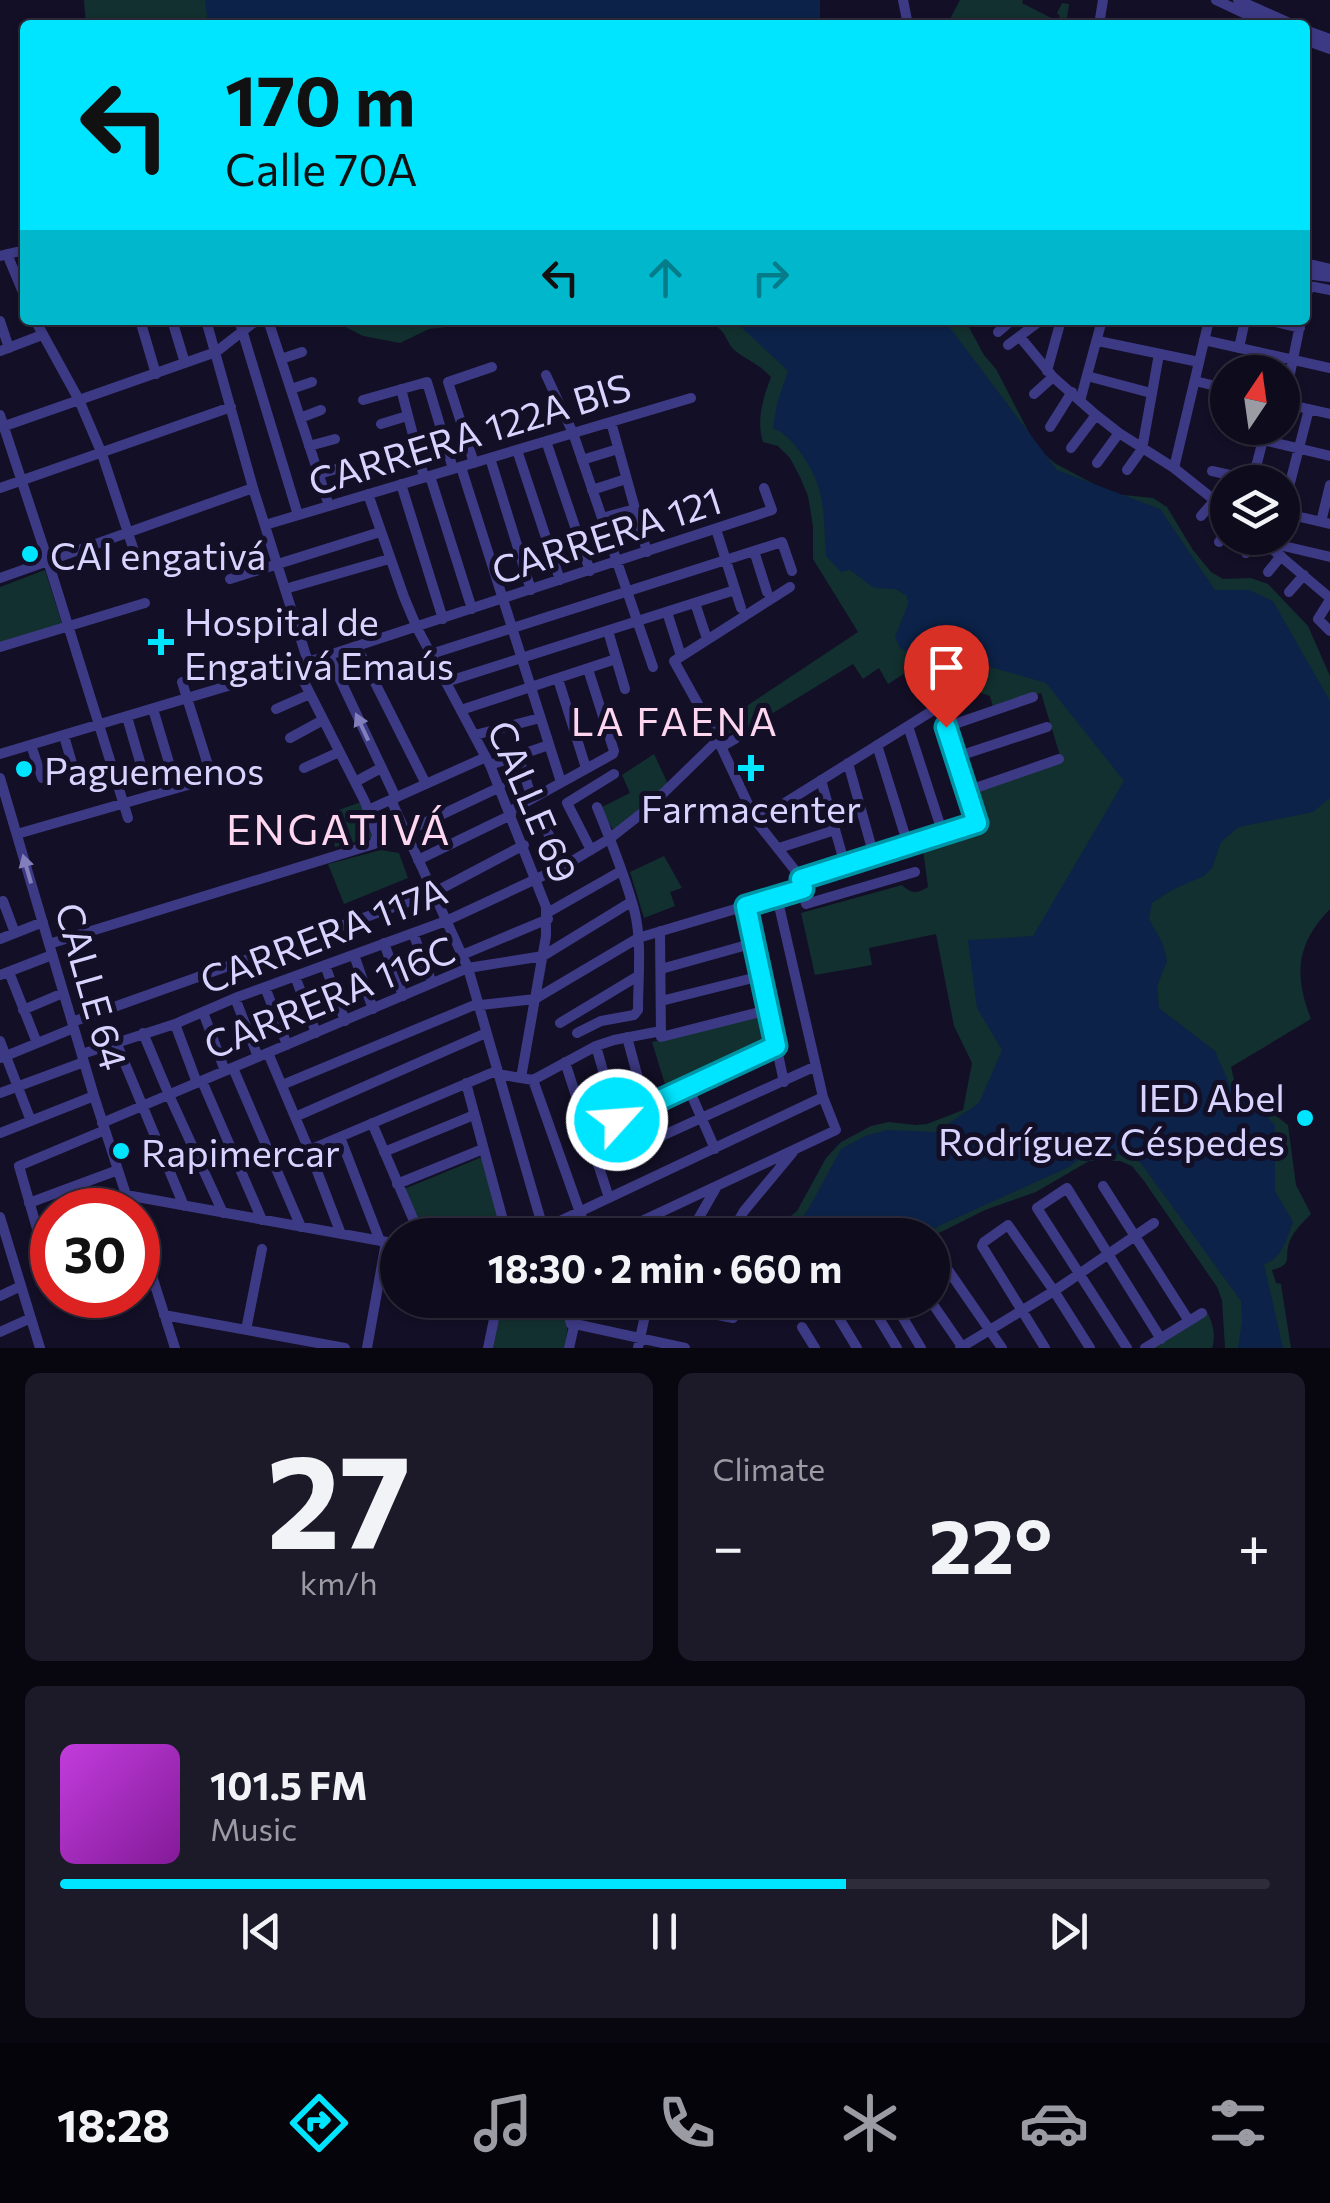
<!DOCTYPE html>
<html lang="en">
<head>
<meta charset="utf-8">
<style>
  :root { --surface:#0e0b1c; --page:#1c1929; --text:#f1f3f6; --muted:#9b9ba3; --line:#2e2b3b; --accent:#00e5ff }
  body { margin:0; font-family:Commissioner,sans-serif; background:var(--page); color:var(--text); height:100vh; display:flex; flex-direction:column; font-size:38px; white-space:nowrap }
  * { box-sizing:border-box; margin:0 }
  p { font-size:32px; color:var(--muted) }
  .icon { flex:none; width:55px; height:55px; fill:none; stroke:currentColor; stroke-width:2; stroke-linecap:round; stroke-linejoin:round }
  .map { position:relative; height:1348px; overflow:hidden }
  .side { display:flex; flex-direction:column; gap:25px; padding:25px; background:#08060f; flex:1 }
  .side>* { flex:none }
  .hud { position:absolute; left:20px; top:20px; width:1290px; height:305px; border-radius:10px; box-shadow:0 2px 8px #0004,0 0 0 2px var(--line); background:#00e5ff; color:#111; overflow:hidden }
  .needle { width:65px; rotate:13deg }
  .controls { position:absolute; left:1210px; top:355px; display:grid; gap:20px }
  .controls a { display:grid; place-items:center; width:90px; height:90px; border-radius:50%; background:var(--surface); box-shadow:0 2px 8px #0004,0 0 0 2px var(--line); font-size:50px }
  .speed { position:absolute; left:30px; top:1188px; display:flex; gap:20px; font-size:50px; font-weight:700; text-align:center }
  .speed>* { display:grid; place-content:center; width:130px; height:130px; border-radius:50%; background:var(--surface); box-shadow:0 2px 8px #0004,0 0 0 2px var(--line); line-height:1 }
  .speed .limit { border:15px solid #d22; background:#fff; color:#111 }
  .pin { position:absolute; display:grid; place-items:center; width:85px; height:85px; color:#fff; margin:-102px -42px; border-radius:50% 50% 50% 0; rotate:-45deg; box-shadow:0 0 10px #0007 }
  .pin .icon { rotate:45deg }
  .me { position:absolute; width:110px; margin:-55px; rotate:64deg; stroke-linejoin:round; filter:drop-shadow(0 0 8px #0008) }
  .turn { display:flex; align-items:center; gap:35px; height:210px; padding:0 40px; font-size:45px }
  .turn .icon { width:130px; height:130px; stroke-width:2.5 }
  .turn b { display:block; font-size:70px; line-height:85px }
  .lanes { display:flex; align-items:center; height:95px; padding:0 40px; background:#0003; justify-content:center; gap:50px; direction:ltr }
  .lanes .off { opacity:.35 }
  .big { font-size:75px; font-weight:700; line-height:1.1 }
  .side .widget { flex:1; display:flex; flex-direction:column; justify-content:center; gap:15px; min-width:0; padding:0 35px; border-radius:15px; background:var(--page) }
  .side .dial { align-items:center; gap:0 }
  .dial b { font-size:130px; line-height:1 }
  .song { display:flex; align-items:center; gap:30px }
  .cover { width:120px; height:120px; border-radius:15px; background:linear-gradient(135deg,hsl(290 70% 55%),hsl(290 70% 35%)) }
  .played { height:10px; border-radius:5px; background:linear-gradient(90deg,var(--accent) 65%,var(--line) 65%) }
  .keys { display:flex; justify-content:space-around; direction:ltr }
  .heat { display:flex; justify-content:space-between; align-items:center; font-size:55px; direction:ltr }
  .side .tiles { flex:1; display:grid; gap:25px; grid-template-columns:1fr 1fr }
  .widget:last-child { grid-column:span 2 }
  .trip { position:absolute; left:380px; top:1218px; width:570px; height:100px; border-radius:50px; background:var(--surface); box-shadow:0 2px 8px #0004,0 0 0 2px var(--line); font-weight:700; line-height:100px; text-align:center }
  .menu { display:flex; height:160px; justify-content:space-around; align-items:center; background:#06040b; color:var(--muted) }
  .menu .icon { width:70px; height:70px }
  .menu .selected { color:var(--accent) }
  .menu b { font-size:45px; color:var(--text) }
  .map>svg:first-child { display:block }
  .green { fill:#12302f }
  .water { fill:#0c2248 }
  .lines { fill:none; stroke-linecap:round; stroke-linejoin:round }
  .minor { stroke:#3d3a85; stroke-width:10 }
  .oneway { fill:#837fbc }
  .route-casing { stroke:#0095a6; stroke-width:25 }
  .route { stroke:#00e5ff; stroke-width:18 }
  .poi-dot { fill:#00e5ff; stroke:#130f26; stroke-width:4 }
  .labels { text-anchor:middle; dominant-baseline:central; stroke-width:10; stroke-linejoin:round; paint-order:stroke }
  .street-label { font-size:38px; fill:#d9d4ff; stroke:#130f26 }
  .poi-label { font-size:38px; fill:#d9d4ff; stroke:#130f26; text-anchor:start }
  .neighbourhood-label { font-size:40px; letter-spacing:2.5px; fill:#ffd6f0; stroke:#130f26 }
  .quarter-label { font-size:42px; letter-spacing:2.5px; fill:#ffd6f0; stroke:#130f26 }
</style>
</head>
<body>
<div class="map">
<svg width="1330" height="1348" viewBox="0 0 1330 1348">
  <rect width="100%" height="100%" fill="#130f26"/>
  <!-- green -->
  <path class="green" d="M84 0H771L776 25H86Z
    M960 0H1023L1022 3 1057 21 1060 16 1057 13 1062 3 1069 4 1066 25H952L948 23Z
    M332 320H507L429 329 400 343 363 336Z
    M704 320H965L984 355 996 369 1037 448 1056 464 1113 494 1153 498 1167 507 1193 550 1211 572 1223 579 1251 578 1268 584 1308 626 1330 676V909C1296 944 1294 975 1311 1019L1231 1067 1235 1084 1288 1125 1296 1185 1311 1214C1302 1223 1293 1232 1289 1243 1284 1259 1294 1264 1272 1270L1276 1283 1281 1284 1291 1348H1225L1222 1300 1217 1287 1144 1181 1132 1166 1120 1161H1089L1036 1192 985 1210 933 1236 782 1235 787 1219 797 1211 826 1158 841 1142 871 1126 889 1122 916 1125 927 1124 963 1110 972 1063 954 1026 936 934 869 948 872 965 815 975 801 913 902 885C912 894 916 894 928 887L923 849 983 829 972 793 1062 762 1041 693 993 707 990 696 972 690 956 702 938 680 905 673 888 684 879 668 863 679 853 664 742 732 739 727 725 736 718 725 858 632 813 559V526L808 496 800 477 790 458 778 446 763 442C756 421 763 398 771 377 760 365 751 362 738 353 723 343 731 330 704 320Z
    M45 570 63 627 0 644V587Z
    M654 754 668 784 614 831 600 808 630 793 622 775Z
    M361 802 372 838 335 847 327 814Z
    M381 850 399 853 408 878 344 904 328 864Z
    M664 856 682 888 670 892 675 906 644 918 630 872Z
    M765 1016 772 1046 668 1094 652 1042Z
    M482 1157 505 1235H474L462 1216 434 1230 418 1229 404 1189Z
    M503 1300H560L568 1324 565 1348H493Z
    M1207 1312C1213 1323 1216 1336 1212 1348H1151Z"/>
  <!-- water -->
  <path class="water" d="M205 0H820V25H208Z
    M734 320H944L1057 470 1160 509 1215 590H1249L1273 601 1330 701V798L1313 812 1239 827 1221 842 1212 868 1204 876 1174 889 1152 903 1149 919 1163 944 1167 961 1157 986 1159 1008 1215 1051 1231 1088 1245 1096 1275 1125V1191L1293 1222C1286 1240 1283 1258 1264 1264L1283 1348H1238L1242 1321 1241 1301 1140 1162 1111 1152 1087 1153 1069 1167 930 1230 923 1235H790L809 1208 841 1149 865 1136 887 1130 936 1132 979 1103 1002 1050 977 1008 968 940 1033 936 1124 781 1046 683 932 650 911 654 900 648 895 637 908 604 907 596 895 589 874 588 850 570 841 572 826 556C823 511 827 486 797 448 789 438 784 433 773 428L777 403 788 371Z"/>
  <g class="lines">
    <!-- minor -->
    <path class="minor" d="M903 0 908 25
      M1216 0 1269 25
      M1238 0 1294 25
      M1099 25 1103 0
      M1305 30 1330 39
      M1305 40 1330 49
      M7 254 25 297
      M0 256 25 250
      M1305 263 1330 269
      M1305 274 1330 277
      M1305 285 1330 290
      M1305 304 1309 285
      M35 320 79 400 102 454 137 560
      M140 320 156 374
      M172 320 185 363
      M206 320 253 488 308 662
      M239 320 298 515
      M268 320 329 506
      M1267 320 1300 328
      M0 321 9 348
      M998 332 1012 320
      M1020 337 1053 377 1096 415 1119 433 1174 468 1228 511
      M1204 340 1330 368
      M1098 341 1199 362
      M1008 345 1041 320
      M1239 348 1245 320
      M0 351 42 335
      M281 359 302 352
      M1047 371 1061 320
      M546 375 573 433 653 667
      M1087 376 1151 393
      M1195 381 1228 389
      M291 389 312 382
      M401 389 424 477
      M1034 394 1053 377
      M363 400 427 382 453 469
      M1080 401 1102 320
      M1282 403 1330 414
      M1284 403 1301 320
      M0 415 48 561 128 818
      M300 418 321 410
      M611 422 647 552
      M381 424 407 416
      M2 427 216 352 257 320
      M1050 427 1072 392
      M546 441 590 571
      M309 446 335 439
      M1071 448 1096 415
      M517 450 560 580
      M368 458 415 445
      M490 458 531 590
      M582 460 618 449
      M474 463 448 382 492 367
      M1097 463 1119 433
      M461 467 561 782
      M1174 468 1209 320
      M1127 470 1142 449 1159 354
      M1212 471 1252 480
      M319 474 347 466
      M430 476 472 609
      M1252 482 1263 440 1330 456
      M401 484 443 619
      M0 488 231 407
      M592 490 626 479
      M368 494 404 597 417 628 490 765 546 907V936L521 1078
      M1283 513 1330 524
      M1282 514 1309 409
      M1201 516 1215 500
      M602 518 635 509
      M1321 522 1330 485
      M265 525 691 398
      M716 529 741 608
      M1259 538 1330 598
      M1219 542 1228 531
      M1275 544 1330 557
      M754 551 767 592
      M1246 553 1261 539
      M1268 572 1281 556
      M0 578 253 488
      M230 579 380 532
      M790 587 674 661 718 740 756 821 798 874 806 904 915 872
      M285 589 389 559
      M1289 592 1304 575
      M1330 600 1318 619 1330 631
      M695 603 707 639
      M667 612 681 656
      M608 631 625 689
      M0 647 145 603
      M357 647 426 784
      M431 654 782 542 792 571
      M329 656 396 798
      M558 679 586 768
      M446 682 735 590
      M153 709 170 766
      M276 709 310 694
      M461 710 616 659
      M127 717 143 772
      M908 726 943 834
      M946 727 1033 697
      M475 735 540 718
      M64 736 78 784
      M290 738 323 720
      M31 745 42 778
      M877 745 908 845
      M721 747 735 739
      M0 754 308 662 772 510 764 488
      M518 756 532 798
      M956 757 1047 727
      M848 763 874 856
      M490 765 549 745
      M304 768 339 752
      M0 778 94 1096 131 1210
      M821 780 845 865
      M355 782 381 768
      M967 791 1059 759
      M391 800 468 968 545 1235
      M368 810 486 757
      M510 811 613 754 614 751 588 669
      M756 821 940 706 977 823 801 879
      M544 825 564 866
      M405 832 500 787
      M17 834 212 778 182 682
      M779 848 835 830
      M591 850 567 803 614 774
      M418 860 511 815
      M0 903 3 901 15 933
      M746 906 784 1082
      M547 913 621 871
      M660 931 661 1037 768 1010
      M413 933 432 983
      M0 939 43 922
      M384 943 403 996
      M49 944 374 844 377 835 365 802 296 666
      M354 955 373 1009
      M462 955 548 919
      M325 965 345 1021
      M661 969 754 943
      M9 972 37 1043
      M0 975 52 955
      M295 976 316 1033
      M265 987 287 1045
      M235 998 258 1057
      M661 1001 761 976
      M23 1010 63 993
      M203 1012 225 1071
      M72 1022 433 893 524 845
      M560 1023 638 976
      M175 1024 197 1083
      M143 1033 169 1095 223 1213
      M577 1033 601 1021 634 1015 638 1010C638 979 642 944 635 913 626 878 611 841 597 807
      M627 1037 646 1108
      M0 1041 31 1121
      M116 1042 184 1206
      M596 1046 617 1120
      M268 1053 309 1150 341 1234
      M82 1054 175 1024 235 998 446 921 564 866 609 839 646 810 718 740
      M1 1058 74 1028
      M565 1062 609 1198
      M233 1068 301 1227
      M497 1074 533 1080 596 1046 614 1040 661 1031
      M533 1080 588 1235
      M202 1081 262 1220
      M466 1083 507 1235
      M282 1085 472 1006 535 999 638 938 803 889
      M688 1087 715 1149
      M0 1093 84 1062
      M295 1117 486 1033
      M102 1123 468 968 543 956 631 902
      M372 1123 420 1235
      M0 1133 94 1096
      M587 1134 776 1046
      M340 1137 380 1241
      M309 1150 496 1071
      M384 1152 474 1115
      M598 1165 816 1066
      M397 1184 483 1149
      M1103 1186 1189 1321
      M126 1195 398 1244
      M29 1203 118 1170
      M97 1210 127 1199
      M0 1217 40 1348
      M543 1229 823 1097
      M138 1232 175 1348
      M612 1235 836 1130 823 1097 777 897
      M689 1235 717 1186
      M730 1235 744 1211 793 1152
      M42 1246 19 1166 105 1130
      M47 1265 52 1263
      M932 1275 946 1267 1002 1348
      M0 1296 21 1286
      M565 1300 571 1324
      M643 1300 733 1318
      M828 1300 857 1348
      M868 1300 897 1348
      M930 1300 963 1348
      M894 1303 921 1348
      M164 1315 345 1348
      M575 1324 685 1348
      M802 1327 815 1348
      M246 1330 262 1249
      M0 1332 31 1318
      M367 1348 386 1242
      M488 1348 498 1300
      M569 1348 580 1300
      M638 1348 648 1301
      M960 1348 1054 1291 1154 1223
      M1045 1348 982 1246 984 1242 1008 1225 1054 1291 1090 1348
      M1127 1348 1037 1208 1067 1188 1161 1339
      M1145 1348 1202 1313"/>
  </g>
  <!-- one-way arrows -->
  <defs><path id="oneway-solid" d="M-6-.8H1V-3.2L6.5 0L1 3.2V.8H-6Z" transform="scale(2.5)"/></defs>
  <g class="oneway">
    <use href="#oneway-solid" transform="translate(362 727) rotate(-115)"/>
    <use href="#oneway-solid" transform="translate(27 869) rotate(-106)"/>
  </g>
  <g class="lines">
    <defs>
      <path id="route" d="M617 1120 776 1046 746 906 803 889 801 879 977 823 946 727"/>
    </defs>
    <!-- route casing -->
    <use href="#route" class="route-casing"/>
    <!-- route -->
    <use href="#route" class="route"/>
  </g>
  <!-- markers -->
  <g class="poi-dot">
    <circle cx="30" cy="554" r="10"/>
    <path d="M156 627h10v10h10v10h-10v10h-10v-10h-10v-10h10z"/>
    <path d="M746 753h10v10h10v10h-10v10h-10v-10h-10v-10h10z"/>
    <circle cx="24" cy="769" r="10"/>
    <circle cx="1305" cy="1118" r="10"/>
    <circle cx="121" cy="1151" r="10"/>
  </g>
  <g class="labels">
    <!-- street labels -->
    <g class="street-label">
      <text transform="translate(469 433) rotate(-17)">CARRERA 122A BIS</text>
      <text transform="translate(606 534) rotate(-18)">CARRERA 121</text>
      <text transform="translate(534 801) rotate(67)">CALLE 69</text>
      <text transform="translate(323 934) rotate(-21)">CARRERA 117A</text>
      <text transform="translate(93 986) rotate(74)">CALLE 64</text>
      <text transform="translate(329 996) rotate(-22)">CARRERA 116C</text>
    </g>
    <!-- poi labels -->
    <g class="poi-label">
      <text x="50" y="554">CAI engativá</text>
      <text x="184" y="620">Hospital de<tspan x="184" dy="44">Engativá Emaús</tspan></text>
      <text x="44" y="769">Paguemenos</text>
      <text x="751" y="807" text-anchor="middle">Farmacenter</text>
      <text x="1285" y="1096" text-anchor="end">IED Abel<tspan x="1285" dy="44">Rodríguez Céspedes</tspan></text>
      <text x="141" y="1151">Rapimercar</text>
    </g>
    <!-- neighbourhood labels -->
    <g class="neighbourhood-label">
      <text x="675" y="719">LA FAENA</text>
    </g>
    <!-- quarter labels -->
    <g class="quarter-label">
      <text x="339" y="828">ENGATIVÁ</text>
    </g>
  </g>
</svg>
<div class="controls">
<a><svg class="needle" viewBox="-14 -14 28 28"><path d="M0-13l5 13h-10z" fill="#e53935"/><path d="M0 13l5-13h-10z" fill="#9b9ba3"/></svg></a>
<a><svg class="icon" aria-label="layers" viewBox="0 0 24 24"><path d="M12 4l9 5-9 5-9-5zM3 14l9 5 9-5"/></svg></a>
</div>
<div class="speed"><div class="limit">30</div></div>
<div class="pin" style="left:946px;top:727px;background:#d93025"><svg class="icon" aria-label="arrive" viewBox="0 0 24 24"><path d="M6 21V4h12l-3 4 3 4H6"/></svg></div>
<svg class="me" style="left:617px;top:1120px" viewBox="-20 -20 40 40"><circle r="17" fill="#00e5ff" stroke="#fff" stroke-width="3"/><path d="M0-11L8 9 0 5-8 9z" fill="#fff"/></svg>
<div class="trip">18:30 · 2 min · 660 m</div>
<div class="hud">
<div class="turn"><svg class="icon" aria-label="left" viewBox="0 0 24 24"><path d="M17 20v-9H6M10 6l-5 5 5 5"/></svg><div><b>170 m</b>Calle 70A</div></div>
<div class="lanes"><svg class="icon" aria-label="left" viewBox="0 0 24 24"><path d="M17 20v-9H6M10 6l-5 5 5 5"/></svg><svg class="icon off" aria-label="ahead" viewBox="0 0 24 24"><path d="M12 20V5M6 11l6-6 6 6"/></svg><svg class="icon off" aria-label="right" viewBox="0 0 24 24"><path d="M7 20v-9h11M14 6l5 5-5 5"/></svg></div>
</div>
</div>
<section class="side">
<div class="tiles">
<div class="widget dial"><b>27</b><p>km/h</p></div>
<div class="widget"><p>Climate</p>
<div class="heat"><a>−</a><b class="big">22°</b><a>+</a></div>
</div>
<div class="widget">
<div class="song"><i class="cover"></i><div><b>101.5 FM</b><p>Music</p></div></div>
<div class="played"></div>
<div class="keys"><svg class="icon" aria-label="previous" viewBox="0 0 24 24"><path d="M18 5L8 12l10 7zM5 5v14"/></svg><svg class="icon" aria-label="pause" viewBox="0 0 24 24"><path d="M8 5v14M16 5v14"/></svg><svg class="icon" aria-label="next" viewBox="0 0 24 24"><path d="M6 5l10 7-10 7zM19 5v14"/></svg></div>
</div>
</div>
</section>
<nav class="menu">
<b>18:28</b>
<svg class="icon selected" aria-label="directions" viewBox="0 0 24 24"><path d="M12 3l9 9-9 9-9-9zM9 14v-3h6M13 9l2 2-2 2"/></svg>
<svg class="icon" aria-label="music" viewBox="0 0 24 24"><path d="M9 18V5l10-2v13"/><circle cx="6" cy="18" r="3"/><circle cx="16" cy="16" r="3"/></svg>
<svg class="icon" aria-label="phone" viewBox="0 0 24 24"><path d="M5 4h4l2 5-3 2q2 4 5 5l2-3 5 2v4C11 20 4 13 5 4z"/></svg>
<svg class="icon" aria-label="climate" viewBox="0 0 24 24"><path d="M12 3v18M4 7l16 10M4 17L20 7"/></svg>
<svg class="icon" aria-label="car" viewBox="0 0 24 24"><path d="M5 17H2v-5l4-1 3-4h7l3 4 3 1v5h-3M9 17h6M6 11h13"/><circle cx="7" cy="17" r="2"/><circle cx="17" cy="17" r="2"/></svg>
<svg class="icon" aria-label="filters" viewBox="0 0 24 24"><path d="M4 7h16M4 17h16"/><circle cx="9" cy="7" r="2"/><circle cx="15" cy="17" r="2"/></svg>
</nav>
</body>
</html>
